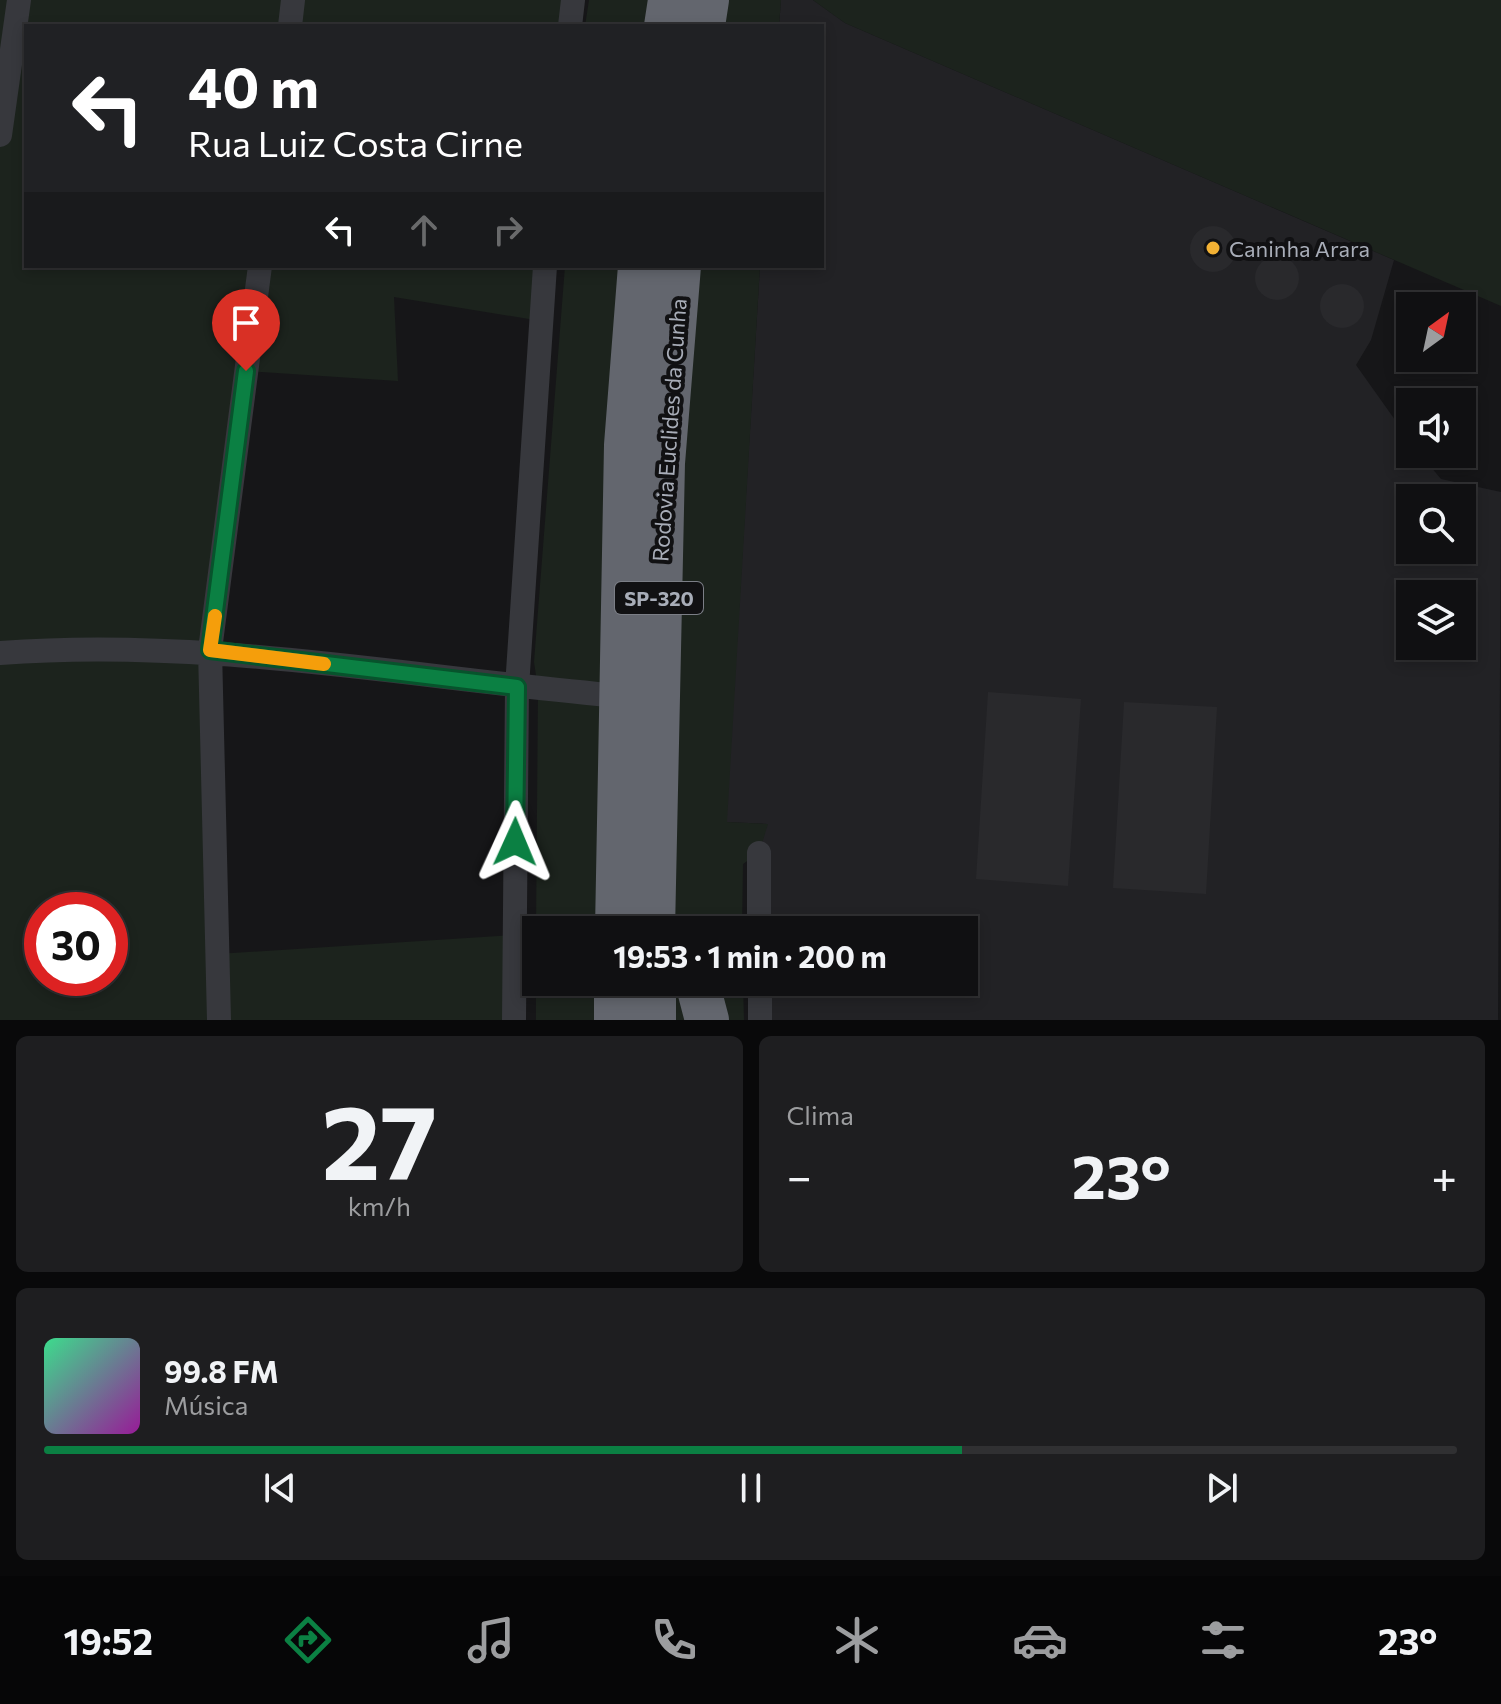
<!DOCTYPE html>
<html lang="pt">
<head>
<meta charset="utf-8">
<style>
  :root { --surface:#101012; --page:#1e1e20; --text:#f1f3f6; --muted:#9c9d9f; --line:#303032; --accent:#0b8043 }
  body { margin:0; font-family:Commissioner,sans-serif; background:var(--page); color:var(--text); height:100vh; display:flex; flex-direction:column; font-size:30px; white-space:nowrap }
  * { box-sizing:border-box; margin:0 }
  p { font-size:26px; color:var(--muted) }
  .icon { flex:none; width:44px; height:44px; fill:none; stroke:currentColor; stroke-width:2; stroke-linecap:round; stroke-linejoin:round }
  .map { position:relative; height:1020px; overflow:hidden }
  .details { display:flex; flex-direction:column; gap:16px; padding:16px; background:#09090a; flex:1 }
  .details>* { flex:none }
  .top-card { position:absolute; left:24px; top:24px; width:800px; height:244px; border-radius:0px; box-shadow:0 4px 12px #0003,0 0 0 2px var(--line); background:#202124; color:#fff; overflow:hidden }
  .needle { width:52px; rotate:33deg }
  .tools { position:absolute; left:1396px; top:292px; display:grid; gap:16px }
  .tools a { display:grid; place-items:center; width:80px; height:80px; border-radius:0px; background:var(--surface); box-shadow:0 4px 12px #0003,0 0 0 2px var(--line); font-size:40px }
  .speed { position:absolute; left:24px; top:892px; display:flex; gap:16px; font-size:40px; font-weight:700; text-align:center }
  .speed>* { display:grid; place-content:center; width:104px; height:104px; border-radius:50%; background:var(--surface); box-shadow:0 4px 12px #0003,0 0 0 2px var(--line); line-height:1 }
  .speed .limit { border:12px solid #d22; background:#fff; color:#111 }
  .pin { position:absolute; display:grid; place-items:center; width:68px; height:68px; color:#fff; margin:-82px -34px; border-radius:50% 50% 50% 0; rotate:-45deg; box-shadow:0 0 8px #0007 }
  .pin .icon { rotate:45deg }
  .me { position:absolute; width:88px; margin:-44px; rotate:1deg; stroke-linejoin:round; filter:drop-shadow(0 0 6px #0008) }
  .turn { display:flex; align-items:center; gap:28px; height:168px; padding:0 32px; font-size:36px }
  .turn .icon { width:104px; height:104px; stroke-width:2.5 }
  .turn b { display:block; font-size:56px; line-height:68px }
  .lanes { display:flex; align-items:center; height:76px; padding:0 32px; background:#0003; justify-content:center; gap:40px; direction:ltr }
  .lanes .off { opacity:.35 }
  .big { font-size:60px; font-weight:700; line-height:1.1 }
  .details .widget { flex:1; display:flex; flex-direction:column; justify-content:center; gap:12px; min-width:0; padding:0 28px; border-radius:12px; background:var(--page) }
  .details .dial { align-items:center; gap:0 }
  .dial b { font-size:104px; line-height:1 }
  .song { display:flex; align-items:center; gap:24px }
  .cover { width:96px; height:96px; border-radius:12px; background:linear-gradient(135deg,hsl(150 70% 55%),hsl(300 70% 35%)) }
  .played { height:8px; border-radius:4px; background:linear-gradient(90deg,var(--accent) 65%,var(--line) 65%) }
  .keys { display:flex; justify-content:space-around; direction:ltr }
  .heat { display:flex; justify-content:space-between; align-items:center; font-size:44px; direction:ltr }
  .details .tiles { flex:1; display:grid; gap:16px; grid-template-columns:1fr 1fr }
  .widget:last-child { grid-column:span 2 }
  .trip { position:absolute; left:522px; top:916px; width:456px; height:80px; border-radius:0px; background:var(--surface); box-shadow:0 4px 12px #0003,0 0 0 2px var(--line); font-weight:700; line-height:80px; text-align:center }
  .dock { display:flex; height:128px; justify-content:space-around; align-items:center; background:#060607; color:var(--muted) }
  .dock .icon { width:56px; height:56px }
  .dock .current { color:var(--accent) }
  .dock b { font-size:36px; color:var(--text) }
  .map>svg:first-child { display:block }
  .built { fill:#222225; fill-rule:evenodd }
  .green { fill:#1c231d; fill-rule:evenodd }
  .building { fill:#29292c }
  .lines { fill:none; stroke-linecap:round; stroke-linejoin:round }
  .minor { stroke:#37383d; stroke-width:24 }
  .motorway { stroke:#63666e; stroke-width:44 }
  .route-casing { stroke:#07532c; stroke-width:20 }
  .route { stroke:#0b8043; stroke-width:14 }
  .slow { stroke:#f59e0b; stroke-width:14 }
  .poi-dot { fill:#f2b134; stroke:#111113; stroke-width:3 }
  .labels { text-anchor:middle; dominant-baseline:central; stroke-width:8; stroke-linejoin:round; paint-order:stroke }
  .shield { fill:#111113; stroke:#7b7e86; stroke-width:2 }
  .shield-label { font-size:20px; font-weight:bold; fill:#a8adb8 }
  .poi-label { font-size:22px; fill:#a8adb8; stroke:#111113; text-anchor:start }
  .street-label { font-size:22px; fill:#a8adb8; stroke:#111113 }
</style>
</head>
<body>
<div class="map">
<svg width="1501" height="1020" viewBox="0 0 1501 1020">
  <rect width="100%" height="100%" fill="#161618"/>
  <!-- built -->
  <path class="built" d="M781 0H813L845 23 1394 260 1371 340 1356 365 1410 441V454H1420L1441 479 1501 492 1498 1020H760V982H964V930H759V853L767 824 726 822 760 266H822V26H779ZM1410 498H1462V550H1410ZM1410 594H1462V646H1410Z"/>
  <!-- green -->
  <path class="green" d="M0 0H573L570 26H26V266H545L541 321 394 297 398 381 246 371 210 650 217 954 515 935 514 1020H0ZM42 910H110V978H42Z
    M589 0H781L779 26H585Z
    M813 0H1501V306L845 23Z
    M565 266H760L727 822 768 824 759 853 743 864 742 930H536L538 689 534 662Z
    M536 982H743L744 1020H536Z"/>
  <!-- building -->
  <path class="building" d="M1190 249a23 23 0 1 1 46 0a23 23 0 1 1-46 0Z
    M1255 278a22 22 0 1 1 44 0a22 22 0 1 1-44 0Z
    M1320 306a22 22 0 1 1 44 0a22 22 0 1 1-44 0Z
    M988 692 1081 699 1068 886 976 879Z
    M1124 702 1217 707 1206 894 1113 888Z"/>
  <g class="lines">
    <!-- minor -->
    <path class="minor" d="M290 26 293 0
      M570 26 573 0
      M0 135 19 0
      M0 653C208 637 413 678 620 696
      M759 853V930
      M760 982V1020
      M219 1020 210 650 260 266
      M514 1020 517 687 545 266"/>
    <!-- motorway -->
    <path class="motorway" d="M666 26 670 0
      M703 26 707 0
      M617 930 626 445 640 266
      M653 930 663 463 679 266
      M654 982V1020
      M697 982 707 1020
      M616 1020V982"/>
  </g>
  <g class="lines">
    <defs>
      <path id="route" d="M246 371 210 650 517 687 515 842"/>
    </defs>
    <!-- route casing -->
    <use href="#route" class="route-casing"/>
    <!-- route -->
    <use href="#route" class="route"/>
    <!-- slow -->
    <path class="slow" d="M215 616 210 650 324 664"/>
  </g>
  <!-- markers -->
  <circle class="poi-dot" cx="1213" cy="248" r="8"/>
  <g class="labels">
    <!-- shield labels -->
    <rect class="shield" x="615" y="582" width="88" height="32" rx="6"/>
    <g class="shield-label">
      <text x="659" y="598">SP-320</text>
    </g>
    <!-- poi labels -->
    <g class="poi-label">
      <text x="1229" y="248">Caninha Arara</text>
    </g>
    <!-- street labels -->
    <g class="street-label">
      <text transform="translate(669 430) rotate(-86)">Rodovia Euclides da Cunha</text>
    </g>
  </g>
</svg>
<div class="tools">
<a><svg class="needle" viewBox="-14 -14 28 28"><path d="M0-13l5 13h-10z" fill="#e53935"/><path d="M0 13l5-13h-10z" fill="#9c9d9f"/></svg></a>
<a><svg class="icon" aria-label="sound" viewBox="0 0 24 24"><path d="M4 9h4l5-4v14l-5-4H4zM17 9q2 3 0 6"/></svg></a>
<a><svg class="icon" aria-label="search" viewBox="0 0 24 24"><circle cx="10" cy="10" r="6"/><path d="M15 15l6 6"/></svg></a>
<a><svg class="icon" aria-label="layers" viewBox="0 0 24 24"><path d="M12 4l9 5-9 5-9-5zM3 14l9 5 9-5"/></svg></a>
</div>
<div class="speed"><div class="limit">30</div></div>
<div class="pin" style="left:246px;top:371px;background:#d93025"><svg class="icon" aria-label="arrive" viewBox="0 0 24 24"><path d="M6 21V4h12l-3 4 3 4H6"/></svg></div>
<svg class="me" style="left:515px;top:842px" viewBox="-20 -20 40 40"><path d="M0-17L14 15 0 8-14 15z" fill="#0b8043" stroke="#fff" stroke-width="4"/></svg>
<div class="trip">19:53 · 1 min · 200 m</div>
<div class="top-card">
<div class="turn"><svg class="icon" aria-label="left" viewBox="0 0 24 24"><path d="M17 20v-9H6M10 6l-5 5 5 5"/></svg><div><b>40 m</b>Rua Luiz Costa Cirne</div></div>
<div class="lanes"><svg class="icon" aria-label="left" viewBox="0 0 24 24"><path d="M17 20v-9H6M10 6l-5 5 5 5"/></svg><svg class="icon off" aria-label="ahead" viewBox="0 0 24 24"><path d="M12 20V5M6 11l6-6 6 6"/></svg><svg class="icon off" aria-label="right" viewBox="0 0 24 24"><path d="M7 20v-9h11M14 6l5 5-5 5"/></svg></div>
</div>
</div>
<section class="details">
<div class="tiles">
<div class="widget dial"><b>27</b><p>km/h</p></div>
<div class="widget"><p>Clima</p>
<div class="heat"><a>−</a><b class="big">23°</b><a>+</a></div>
</div>
<div class="widget">
<div class="song"><i class="cover"></i><div><b>99.8 FM</b><p>Música</p></div></div>
<div class="played"></div>
<div class="keys"><svg class="icon" aria-label="previous" viewBox="0 0 24 24"><path d="M18 5L8 12l10 7zM5 5v14"/></svg><svg class="icon" aria-label="pause" viewBox="0 0 24 24"><path d="M8 5v14M16 5v14"/></svg><svg class="icon" aria-label="next" viewBox="0 0 24 24"><path d="M6 5l10 7-10 7zM19 5v14"/></svg></div>
</div>
</div>
</section>
<nav class="dock">
<b>19:52</b>
<svg class="icon current" aria-label="directions" viewBox="0 0 24 24"><path d="M12 3l9 9-9 9-9-9zM9 14v-3h6M13 9l2 2-2 2"/></svg>
<svg class="icon" aria-label="music" viewBox="0 0 24 24"><path d="M9 18V5l10-2v13"/><circle cx="6" cy="18" r="3"/><circle cx="16" cy="16" r="3"/></svg>
<svg class="icon" aria-label="phone" viewBox="0 0 24 24"><path d="M5 4h4l2 5-3 2q2 4 5 5l2-3 5 2v4C11 20 4 13 5 4z"/></svg>
<svg class="icon" aria-label="climate" viewBox="0 0 24 24"><path d="M12 3v18M4 7l16 10M4 17L20 7"/></svg>
<svg class="icon" aria-label="car" viewBox="0 0 24 24"><path d="M5 17H2v-5l4-1 3-4h7l3 4 3 1v5h-3M9 17h6M6 11h13"/><circle cx="7" cy="17" r="2"/><circle cx="17" cy="17" r="2"/></svg>
<svg class="icon" aria-label="filters" viewBox="0 0 24 24"><path d="M4 7h16M4 17h16"/><circle cx="9" cy="7" r="2"/><circle cx="15" cy="17" r="2"/></svg>
<b>23°</b>
</nav>
</body>
</html>
